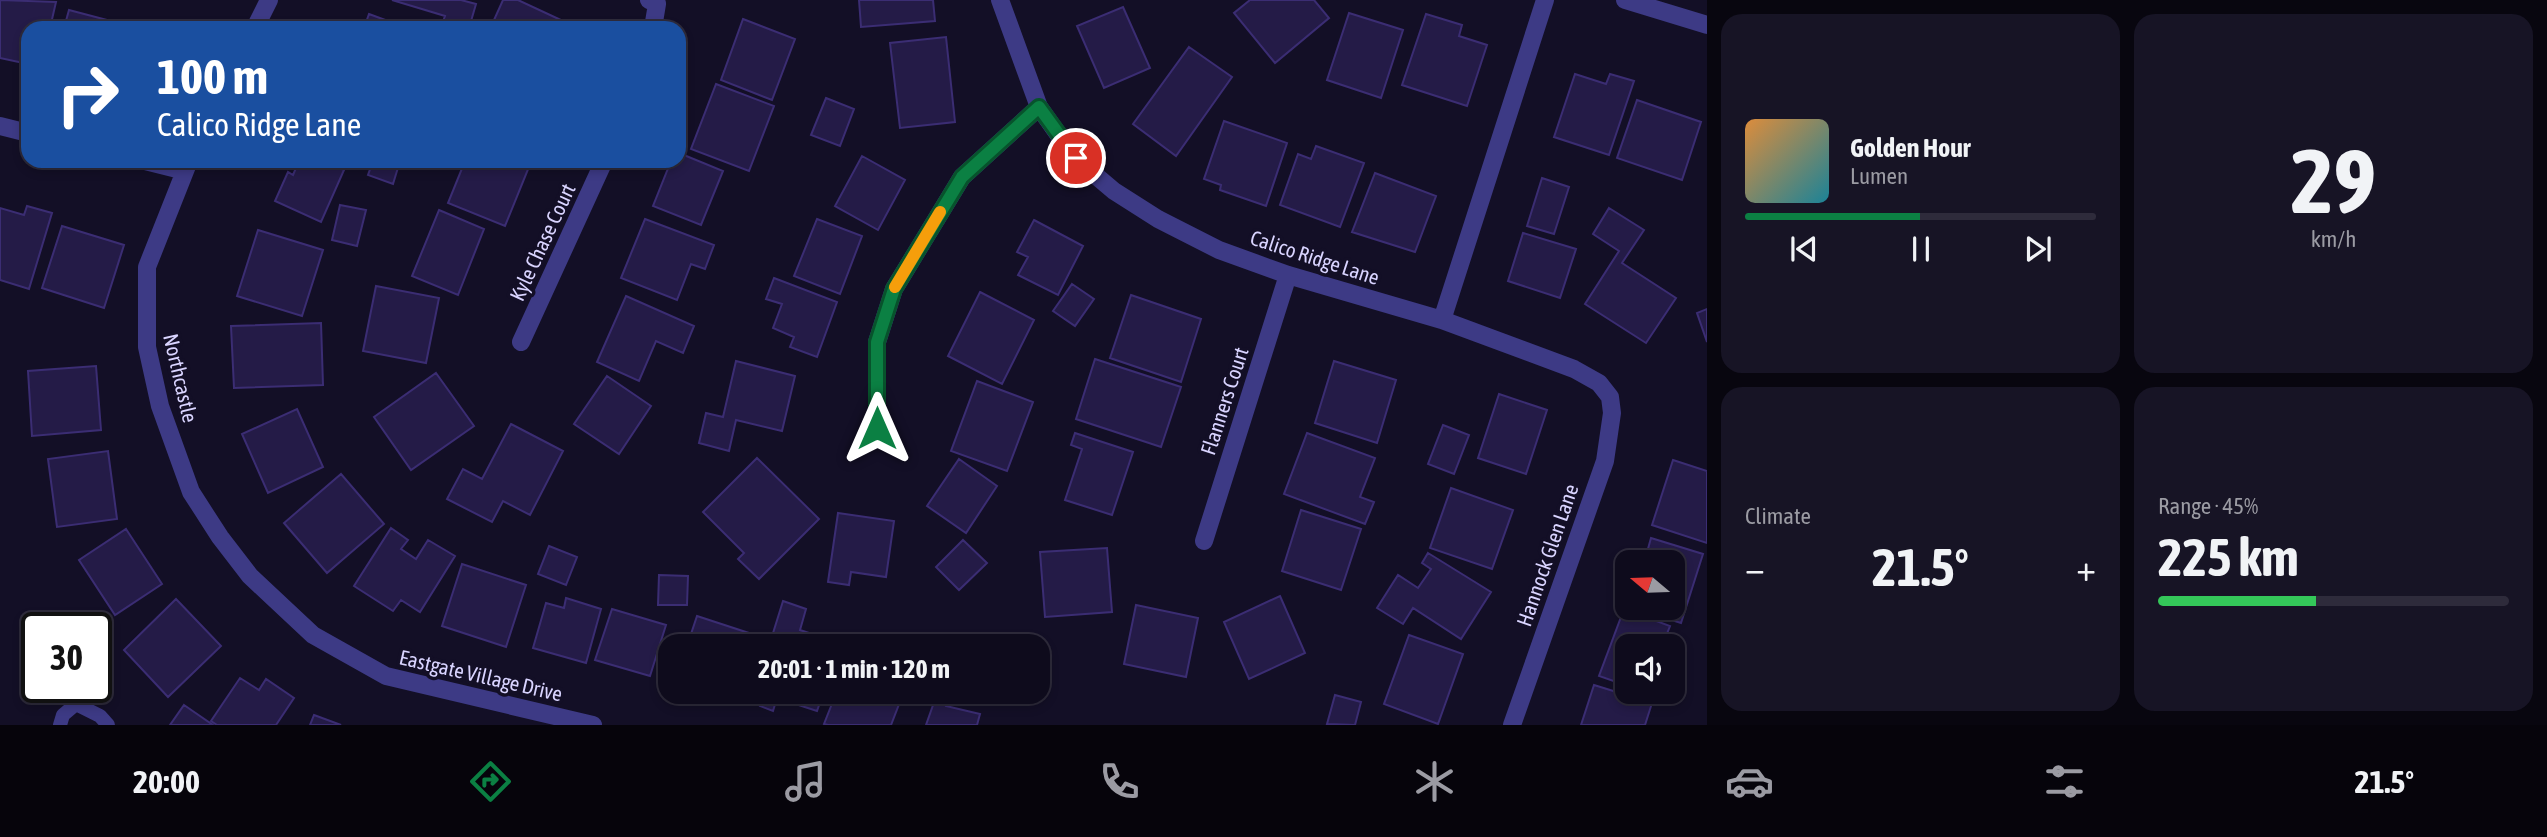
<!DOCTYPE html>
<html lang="en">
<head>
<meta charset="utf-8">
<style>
  :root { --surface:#0e0b1c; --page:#171425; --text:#f1f3f6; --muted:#9b9ba3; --line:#2e2b3b; --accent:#0b8043 }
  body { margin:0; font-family:"Asap Condensed",sans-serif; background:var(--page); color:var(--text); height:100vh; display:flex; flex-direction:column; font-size:26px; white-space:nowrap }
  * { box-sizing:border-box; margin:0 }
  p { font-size:23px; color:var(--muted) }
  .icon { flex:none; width:38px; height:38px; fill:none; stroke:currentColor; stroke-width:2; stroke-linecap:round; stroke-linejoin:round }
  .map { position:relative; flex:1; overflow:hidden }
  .panel { display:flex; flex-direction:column; gap:14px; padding:14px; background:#08060f; width:840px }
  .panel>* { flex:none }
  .top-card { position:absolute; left:21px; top:21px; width:665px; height:147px; border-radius:21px; box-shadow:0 4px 10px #0003,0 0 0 2px var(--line); background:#1a4fa0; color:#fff; overflow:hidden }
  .needle { width:46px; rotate:289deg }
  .tools { position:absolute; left:1615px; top:550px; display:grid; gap:14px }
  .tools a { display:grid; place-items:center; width:70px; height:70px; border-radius:14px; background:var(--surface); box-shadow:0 4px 10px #0003,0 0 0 2px var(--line); font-size:35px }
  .speed { position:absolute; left:21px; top:612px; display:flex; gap:14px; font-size:35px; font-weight:700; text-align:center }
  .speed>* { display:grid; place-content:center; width:91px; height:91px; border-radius:50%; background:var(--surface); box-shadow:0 4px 10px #0003,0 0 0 2px var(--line); line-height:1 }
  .speed .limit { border:4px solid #111; border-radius:10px; background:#fff; color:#111 }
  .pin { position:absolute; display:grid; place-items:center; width:60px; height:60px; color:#fff; margin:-30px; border:4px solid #fff; border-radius:50%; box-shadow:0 2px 7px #0007 }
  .me { position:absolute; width:77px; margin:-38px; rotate:0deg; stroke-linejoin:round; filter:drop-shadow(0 0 5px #0008) }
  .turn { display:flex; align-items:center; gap:24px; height:147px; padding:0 21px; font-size:32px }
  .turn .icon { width:91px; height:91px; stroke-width:2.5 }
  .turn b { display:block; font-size:49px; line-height:60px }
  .big { font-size:52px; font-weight:700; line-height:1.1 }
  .panel .widget { flex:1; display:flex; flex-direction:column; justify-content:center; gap:10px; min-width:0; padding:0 24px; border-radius:21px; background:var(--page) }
  .panel .dial { align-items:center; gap:0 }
  .dial b { font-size:91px; line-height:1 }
  .song { display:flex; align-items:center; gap:21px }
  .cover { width:84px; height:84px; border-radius:10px; background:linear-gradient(135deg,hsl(30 70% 55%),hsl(190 70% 35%)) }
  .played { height:7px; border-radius:4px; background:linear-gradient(90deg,var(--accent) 50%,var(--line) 50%) }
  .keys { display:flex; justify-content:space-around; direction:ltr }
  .heat { display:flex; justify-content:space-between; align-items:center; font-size:38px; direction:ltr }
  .charge { height:10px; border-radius:5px; background:linear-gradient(90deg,#34c759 45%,var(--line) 0) }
  .panel .tiles { flex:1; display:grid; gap:14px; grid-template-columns:repeat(2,1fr) }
  .trip { position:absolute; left:658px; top:634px; width:392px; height:70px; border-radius:21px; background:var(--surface); box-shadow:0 4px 10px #0003,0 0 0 2px var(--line); font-weight:700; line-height:70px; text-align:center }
  .dock { display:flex; height:112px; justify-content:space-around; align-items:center; background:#06040b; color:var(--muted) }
  .dock .icon { width:49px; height:49px }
  .dock .current { color:var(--accent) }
  .dock b { font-size:32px; color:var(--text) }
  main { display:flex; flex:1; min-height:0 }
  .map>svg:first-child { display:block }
  .building { fill:#241b47; stroke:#3b2d73; stroke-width:2 }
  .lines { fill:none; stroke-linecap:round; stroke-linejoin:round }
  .lane { stroke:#3d3a85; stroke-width:14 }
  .street { stroke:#3d3a85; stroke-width:18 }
  .route-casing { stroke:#07532c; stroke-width:18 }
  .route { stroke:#0b8043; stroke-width:12 }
  .slow { stroke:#f59e0b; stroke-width:12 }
  .labels { text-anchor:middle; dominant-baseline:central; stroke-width:7; stroke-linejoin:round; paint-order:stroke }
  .street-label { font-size:21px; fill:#d9d4ff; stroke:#130f26 }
</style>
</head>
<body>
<main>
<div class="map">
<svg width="1707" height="725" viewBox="0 0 1707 725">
  <rect width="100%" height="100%" fill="#130f26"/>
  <!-- building -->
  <path class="building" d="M0 0 56 2 50 28H28V64L0 58Z
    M392 0H461L476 4 469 28H445L441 27 445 16Z
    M503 0H518L578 28H513L494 20Z
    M859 0H933L935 21 861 27Z
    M1250 0H1314L1329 18 1275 63 1234 13Z
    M1123 7 1150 68 1104 88 1077 26Z
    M69 10 130 26V28H64Z
    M1349 13 1403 30 1381 98 1327 80Z
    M369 14 407 28H364Z
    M1426 14 1462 25 1459 36 1487 45 1467 106 1402 85Z
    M743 19 795 39 772 100 721 80Z
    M946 37 955 122 900 128 890 43Z
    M1189 47 1232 77 1176 156 1133 124Z
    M1575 74 1606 84 1610 74 1634 81 1609 155 1554 137Z
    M716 84 774 106 749 171 691 149Z
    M826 98 854 109 840 146 811 135Z
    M1637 100 1701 122 1682 180 1617 158Z
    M1224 121 1287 143 1266 206 1220 190 1221 185 1204 179Z
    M1316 146 1364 163 1340 227 1280 205 1298 154 1311 159Z
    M679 153 723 171 701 225 653 206 671 161H679Z
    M862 156 905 180 878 230 835 206Z
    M299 161H324L344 170 321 222 275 201 288 172 293 175Z
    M373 161H400L393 184 368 175Z
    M465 161 531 162 505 226 448 203Z
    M1375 173 1436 196 1415 252 1352 232Z
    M1542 178 1569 187 1554 234 1527 226Z
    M340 205 366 210 357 246 332 240Z
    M27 206 52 213 29 289 0 280V208L24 215Z
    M1609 208 1644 230 1622 263 1676 298 1646 343 1585 304 1619 251 1593 234Z
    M439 210 484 229 458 295 412 276Z
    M645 219 714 245 705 269 691 264 677 300 621 278Z
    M817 219 862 236 840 294 794 276Z
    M1034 220 1083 246 1058 295 1018 275 1028 257 1017 252Z
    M62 226 124 245 104 308 42 288Z
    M258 230 323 250 302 316 237 296Z
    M1523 233 1576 249 1560 298 1508 281Z
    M774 278 837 302 817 357 790 347 794 337 773 328 782 304 766 299Z
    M1072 284 1094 299 1075 326 1053 311Z
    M376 286 439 298 426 363 363 351Z
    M980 292 1034 320 1002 384 948 356Z
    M1131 295 1201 319 1181 382 1110 358Z
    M626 296 694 326 683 353 656 341 639 381 597 362Z
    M1707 309V342L1697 313Z
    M321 323 323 385 234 388 231 326Z
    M1095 359 1181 387 1161 447 1076 419Z
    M736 361 795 376 782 431 736 420 729 451 699 443 706 413 723 417Z
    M1334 361 1396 380 1377 443 1315 423Z
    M96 366 101 430 32 436 28 371Z
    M436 373 474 426 411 470 374 417Z
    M607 376 651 406 619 454 574 424Z
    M977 381 1033 402 1007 471 951 451Z
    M1499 394 1547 410 1526 474 1478 458Z
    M297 409 323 467 268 493 242 434Z
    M511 424 563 451 530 515 503 501 492 522 447 499 463 469 482 479Z
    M1443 425 1469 435 1454 474 1428 464Z
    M1075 433 1133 452 1112 515 1065 500 1082 449 1071 445Z
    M1307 433 1375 458 1360 497 1374 502 1365 524 1284 494Z
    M108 451 117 519 57 527 48 459Z
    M757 458 819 519 759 579 738 559 744 553 703 512Z
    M959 459 997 486 966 533 927 506Z
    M1673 460 1707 471V543L1652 525Z
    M341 474 384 524 327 573 284 523Z
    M1451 488 1513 510 1492 569 1430 548Z
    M1301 510 1361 529 1341 590 1282 571Z
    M838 513 894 521 886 577 851 572 849 585 828 582Z
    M391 528 408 540 401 549 416 559 428 540 455 556 420 612 401 600 393 611 354 586Z
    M126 529 162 584 115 615 79 560Z
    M1651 538 1703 554 1681 623 1630 607H1673V562H1636L1638 553 1646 556Z
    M963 540 987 563 959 590 936 567Z
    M549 546 577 557 566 585 538 574Z
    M1107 548 1112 612 1045 617 1040 552Z
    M1428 553 1491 592 1461 639 1413 608 1403 624 1377 608 1398 575 1418 588 1431 569 1422 563Z
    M462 564 526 585 506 647 442 626Z
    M659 575 688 576 687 605H658Z
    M1280 596 1305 653 1249 679 1224 622Z
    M566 598 601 609 586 663 533 648 546 603 564 608Z
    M176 599 221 646 168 697 124 650Z
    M783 601 806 609 800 630 839 643 838 646H769Z
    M1136 605 1198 618 1186 677 1124 664Z
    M612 609 666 625 650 676 595 660Z
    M1624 609 1670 626 1662 646H1628V686L1599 676Z
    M697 616 758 636 755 646H687Z
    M1409 635 1463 654 1438 724 1384 704Z
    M240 678 259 690 266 679 294 698 276 725H217L211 721Z
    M1594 685 1652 703 1645 725H1581Z
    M765 691H824L817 711 777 698 773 711 760 706Z
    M837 691H897L903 694 891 725H828L824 724Z
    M938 691H949L946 706 980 714 977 725H926Z
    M1335 695 1361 702 1355 725 1327 724Z
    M184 705 213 725H170Z
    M314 715 341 725H310Z"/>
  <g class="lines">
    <!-- lane -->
    <path class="lane" d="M60 725 63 715 76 704 100 716 108 725"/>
    <!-- street -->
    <path class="street" d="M649 0 657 4 653 28
      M1000 0 1039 107 1075 158 1114 191 1158 219 1219 250 1288 275 1442 320 1574 369 1599 383 1610 397 1612 413 1605 461 1512 725
      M1625 0 1707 25
      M255 28 269 0
      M0 126 28 133
      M145 161 185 171
      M189 161 147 267V347L160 406 191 492 220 537 250 576 313 635 386 676 593 725
      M1442 320 1545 0
      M521 342 604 161
      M877 428V342L894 289 962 177 1039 107
      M1204 541 1288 275"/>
  </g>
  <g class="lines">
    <defs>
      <path id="route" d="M877 428V342L894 289 962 177 1039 107 1076 158"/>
    </defs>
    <!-- route casing -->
    <use href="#route" class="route-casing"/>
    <!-- route -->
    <use href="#route" class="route"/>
    <!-- slow -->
    <path class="slow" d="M895 287 940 212"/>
  </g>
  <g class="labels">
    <!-- street labels -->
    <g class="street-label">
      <text transform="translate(542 242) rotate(-65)">Kyle Chase Court</text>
      <text transform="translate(1315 257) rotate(18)">Calico Ridge Lane</text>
      <text transform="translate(181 378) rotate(77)">Northcastle</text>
      <text transform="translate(1224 401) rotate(-72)">Flanners Court</text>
      <text transform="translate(1547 555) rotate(-71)">Hannock Glen Lane</text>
      <text transform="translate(481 675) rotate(13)">Eastgate Village Drive</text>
    </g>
  </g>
</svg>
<div class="tools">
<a><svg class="needle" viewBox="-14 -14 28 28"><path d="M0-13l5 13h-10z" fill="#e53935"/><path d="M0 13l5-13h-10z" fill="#9b9ba3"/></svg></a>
<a><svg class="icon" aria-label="sound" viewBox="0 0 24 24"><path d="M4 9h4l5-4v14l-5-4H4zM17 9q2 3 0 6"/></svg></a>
</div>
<div class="speed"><div class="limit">30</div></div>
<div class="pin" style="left:1076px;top:158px;background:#d93025"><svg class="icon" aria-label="arrive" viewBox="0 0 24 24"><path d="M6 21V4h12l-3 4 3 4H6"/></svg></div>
<svg class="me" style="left:877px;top:428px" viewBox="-20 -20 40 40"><path d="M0-17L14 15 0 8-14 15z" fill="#0b8043" stroke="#fff" stroke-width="4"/></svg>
<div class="trip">20:01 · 1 min · 120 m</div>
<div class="top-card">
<div class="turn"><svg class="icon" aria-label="right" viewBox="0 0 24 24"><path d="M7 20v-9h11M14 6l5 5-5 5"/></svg><div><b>100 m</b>Calico Ridge Lane</div></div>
</div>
</div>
<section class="panel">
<div class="tiles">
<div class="widget">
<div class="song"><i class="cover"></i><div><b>Golden Hour</b><p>Lumen</p></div></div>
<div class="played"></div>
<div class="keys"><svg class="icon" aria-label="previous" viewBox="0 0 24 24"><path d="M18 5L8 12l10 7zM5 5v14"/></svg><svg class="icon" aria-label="pause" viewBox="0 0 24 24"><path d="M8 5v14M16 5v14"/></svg><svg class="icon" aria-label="next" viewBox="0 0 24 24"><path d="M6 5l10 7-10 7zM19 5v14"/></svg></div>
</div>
<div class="widget dial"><b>29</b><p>km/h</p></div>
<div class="widget"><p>Climate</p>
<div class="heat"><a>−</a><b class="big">21.5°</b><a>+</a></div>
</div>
<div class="widget"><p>Range · 45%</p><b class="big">225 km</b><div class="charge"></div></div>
</div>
</section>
</main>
<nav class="dock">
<b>20:00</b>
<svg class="icon current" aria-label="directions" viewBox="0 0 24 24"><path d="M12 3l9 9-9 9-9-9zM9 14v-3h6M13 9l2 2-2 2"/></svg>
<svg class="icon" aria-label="music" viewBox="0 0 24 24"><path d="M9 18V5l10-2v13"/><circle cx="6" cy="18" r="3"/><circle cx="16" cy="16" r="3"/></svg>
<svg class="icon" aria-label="phone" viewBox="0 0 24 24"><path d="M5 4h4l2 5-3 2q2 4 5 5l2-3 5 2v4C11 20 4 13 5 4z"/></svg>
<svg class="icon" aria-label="climate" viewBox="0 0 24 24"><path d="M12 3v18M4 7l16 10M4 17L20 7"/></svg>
<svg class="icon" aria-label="car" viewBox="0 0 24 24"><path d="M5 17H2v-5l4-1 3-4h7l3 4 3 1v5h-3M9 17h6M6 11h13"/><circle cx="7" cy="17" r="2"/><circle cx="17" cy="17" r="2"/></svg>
<svg class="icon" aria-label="filters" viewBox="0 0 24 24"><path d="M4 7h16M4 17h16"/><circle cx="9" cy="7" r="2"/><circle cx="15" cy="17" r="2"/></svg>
<b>21.5°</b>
</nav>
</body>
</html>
